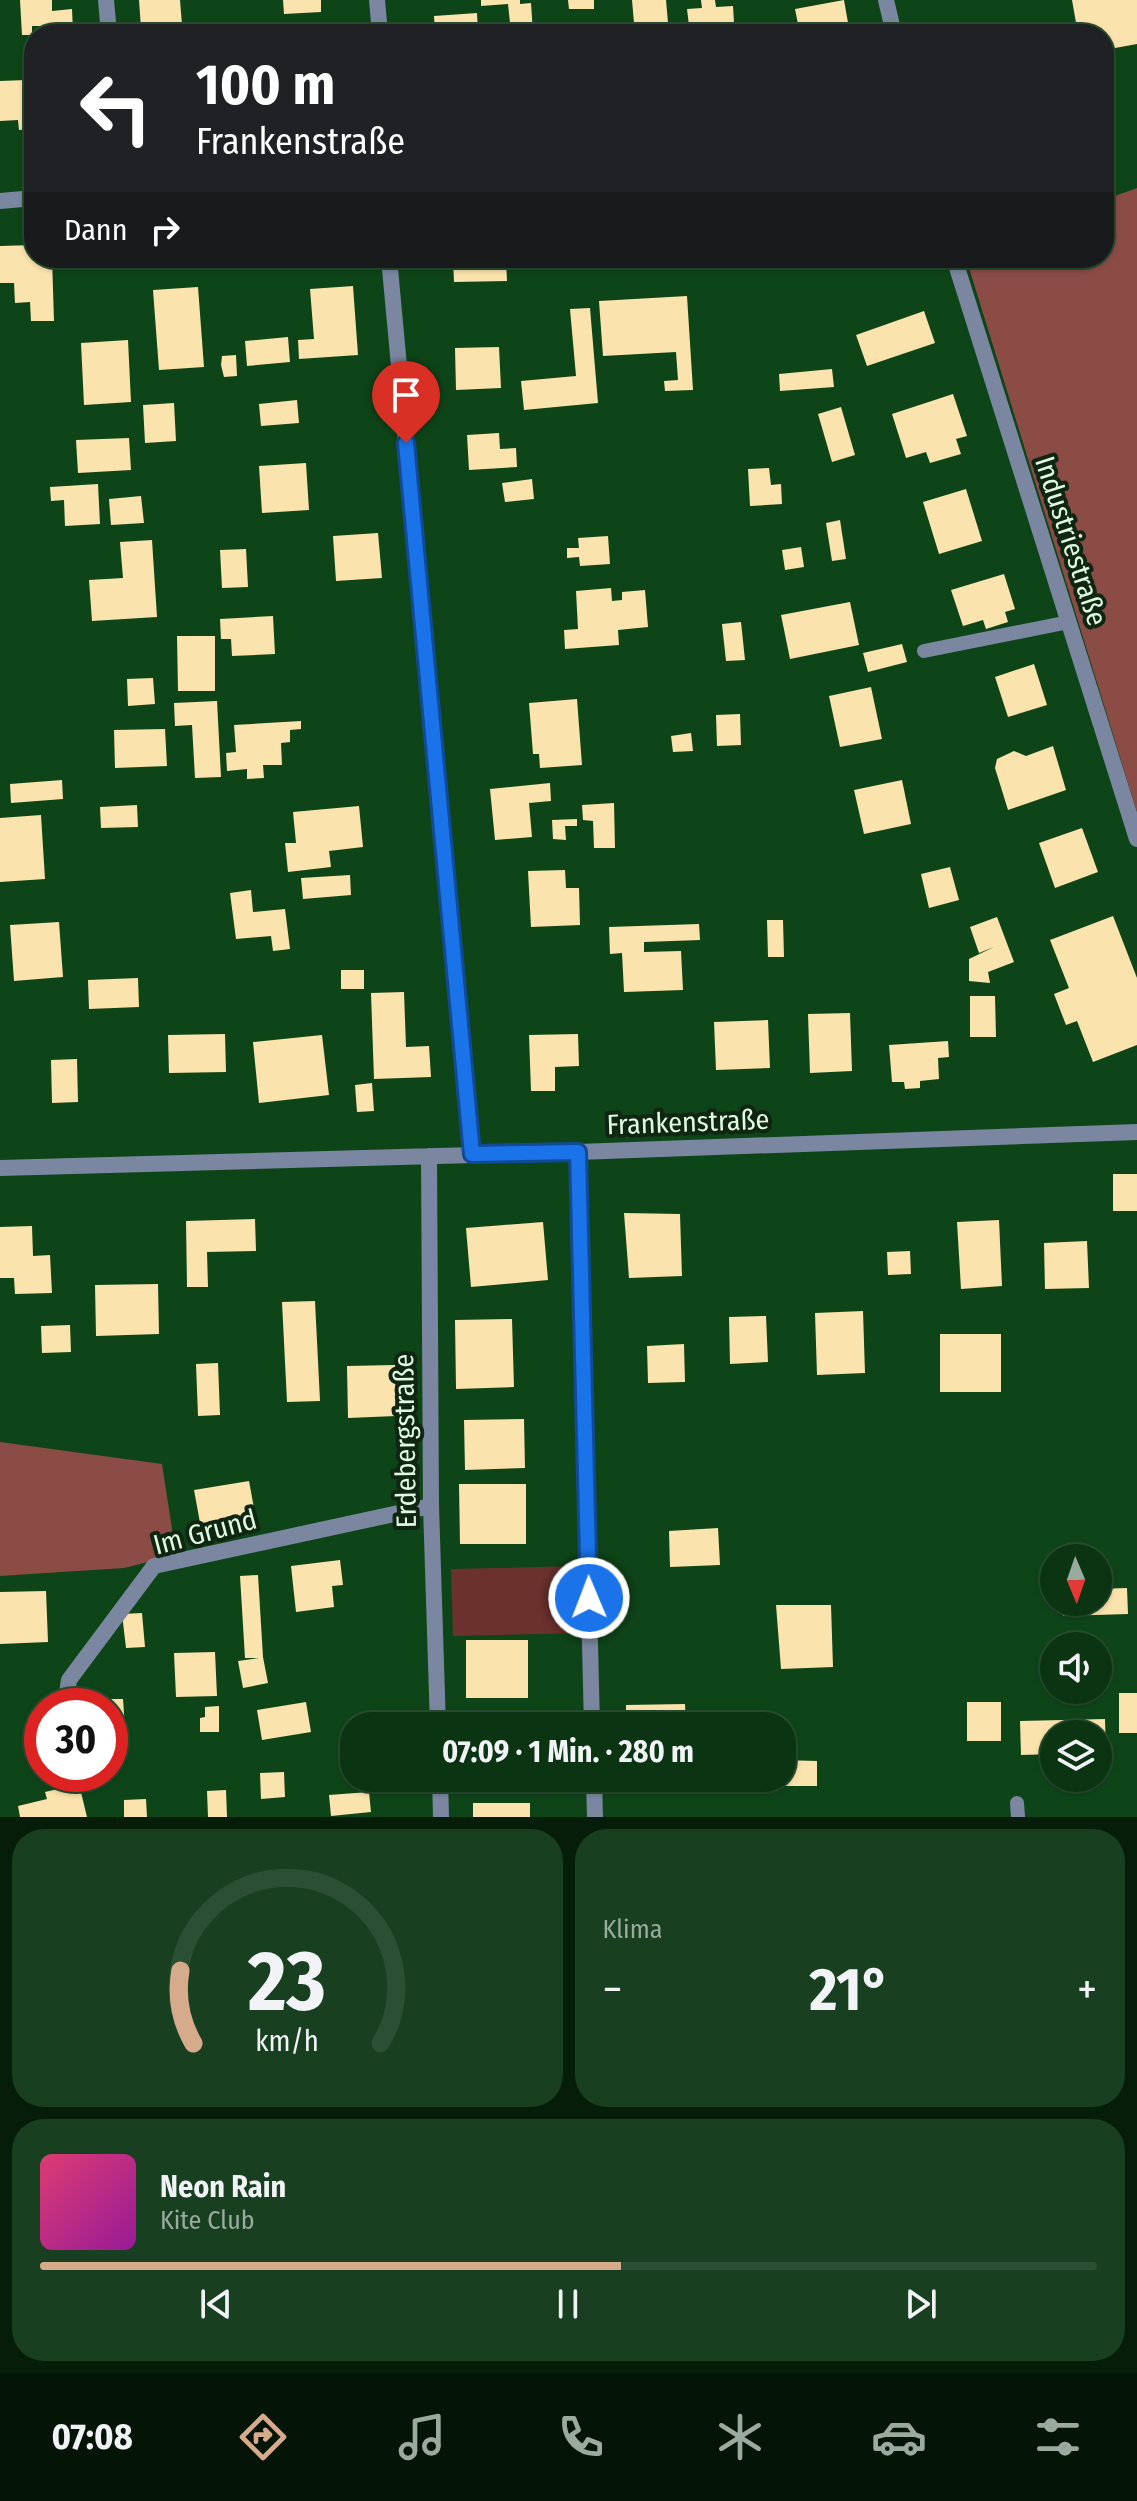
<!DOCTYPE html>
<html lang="de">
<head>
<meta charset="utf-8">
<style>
  :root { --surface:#0a3412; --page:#183f20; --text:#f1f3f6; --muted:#99aa9f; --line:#2a4f32; --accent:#d6ab8b }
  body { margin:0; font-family:"Fira Sans Condensed",sans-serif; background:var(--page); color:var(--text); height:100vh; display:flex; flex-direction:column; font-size:30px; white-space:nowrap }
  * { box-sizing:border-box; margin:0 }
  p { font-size:26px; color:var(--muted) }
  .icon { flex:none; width:44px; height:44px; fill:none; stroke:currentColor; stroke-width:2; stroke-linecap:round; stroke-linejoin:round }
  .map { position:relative; height:1817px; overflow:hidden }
  .sheet { display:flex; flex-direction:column; gap:12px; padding:12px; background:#061d0a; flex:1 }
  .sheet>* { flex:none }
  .banner { position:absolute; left:24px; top:24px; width:1090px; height:244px; border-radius:32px; box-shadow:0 2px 6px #0004,0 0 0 2px var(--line); background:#202124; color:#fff; overflow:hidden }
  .needle { width:52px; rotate:178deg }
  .fabs { position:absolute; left:1040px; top:1544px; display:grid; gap:16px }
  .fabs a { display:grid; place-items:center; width:72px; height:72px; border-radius:50%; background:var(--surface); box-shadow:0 2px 6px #0004,0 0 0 2px var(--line); font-size:40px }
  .speed { position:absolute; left:24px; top:1688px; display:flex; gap:16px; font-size:40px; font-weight:700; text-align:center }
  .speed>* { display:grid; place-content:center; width:104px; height:104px; border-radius:50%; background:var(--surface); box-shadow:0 2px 6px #0004,0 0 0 2px var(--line); line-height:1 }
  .speed .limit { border:12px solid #d22; background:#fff; color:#111 }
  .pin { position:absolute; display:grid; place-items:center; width:68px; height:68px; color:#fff; margin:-82px -34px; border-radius:50% 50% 50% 0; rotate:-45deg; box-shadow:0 0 8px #0007 }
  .pin .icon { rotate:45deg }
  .me { position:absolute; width:88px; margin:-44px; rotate:359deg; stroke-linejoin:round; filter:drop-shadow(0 0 6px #0008) }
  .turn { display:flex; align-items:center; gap:28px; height:168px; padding:0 40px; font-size:36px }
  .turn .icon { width:104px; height:104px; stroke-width:2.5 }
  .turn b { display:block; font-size:56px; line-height:68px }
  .then { display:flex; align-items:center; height:76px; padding:0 40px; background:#0003; gap:16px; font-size:30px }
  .big { font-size:60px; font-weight:700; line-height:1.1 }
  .sheet .card { flex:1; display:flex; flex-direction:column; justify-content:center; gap:12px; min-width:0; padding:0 28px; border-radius:32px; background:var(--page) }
  .sheet .dial { align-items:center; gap:0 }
  .dial svg { height:208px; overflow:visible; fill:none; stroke:var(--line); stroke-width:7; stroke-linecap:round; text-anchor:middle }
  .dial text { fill:var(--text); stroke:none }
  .song { display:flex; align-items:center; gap:24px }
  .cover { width:96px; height:96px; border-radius:12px; background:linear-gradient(135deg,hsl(340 70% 55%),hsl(300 70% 35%)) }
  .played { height:8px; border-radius:4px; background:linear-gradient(90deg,var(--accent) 55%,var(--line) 55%) }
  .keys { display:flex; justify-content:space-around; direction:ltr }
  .heat { display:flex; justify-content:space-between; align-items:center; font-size:44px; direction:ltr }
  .sheet .tiles { flex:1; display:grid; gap:12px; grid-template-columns:1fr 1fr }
  .card:last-child { grid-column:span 2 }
  .trip { position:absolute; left:340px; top:1712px; width:456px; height:80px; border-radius:32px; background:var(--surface); box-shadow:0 2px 6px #0004,0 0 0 2px var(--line); font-weight:700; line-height:80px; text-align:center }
  .tabs { display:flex; height:128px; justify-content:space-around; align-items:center; background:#041507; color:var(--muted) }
  .tabs .icon { width:56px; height:56px }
  .tabs .selected { color:var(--accent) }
  .tabs b { font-size:36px; color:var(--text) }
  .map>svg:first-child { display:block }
  .green { fill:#6b312d }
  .forest { fill:#8b4c46 }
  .building { fill:#fbe3ad }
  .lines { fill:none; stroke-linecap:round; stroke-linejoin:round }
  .lane { stroke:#7b87a1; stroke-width:14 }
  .street { stroke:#7b87a1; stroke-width:16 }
  .route-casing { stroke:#114b97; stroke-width:20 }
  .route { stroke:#1a73e8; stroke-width:14 }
  .labels { text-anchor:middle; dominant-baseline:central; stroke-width:8; stroke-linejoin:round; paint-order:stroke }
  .street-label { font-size:28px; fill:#dffbe0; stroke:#102612 }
</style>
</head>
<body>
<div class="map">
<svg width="1137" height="1817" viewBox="0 0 1137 1817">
  <rect width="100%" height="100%" fill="#0e4518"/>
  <!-- green -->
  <path class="green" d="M580 1566 581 1633 453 1636 451 1569Z"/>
  <!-- forest -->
  <path class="forest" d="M1137 188V812L966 258H1104V200Z
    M0 1442 162 1464 176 1555 124 1568 0 1576Z"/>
  <!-- building -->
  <path class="building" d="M20 0H52V11L72 9 73 31 42 33V26H32V35H22Z
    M139 0H180L182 25 141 28Z
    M283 0H321V12L284 14Z
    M481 0H520V4L531 3 533 34H519L518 23H510L508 4 481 6Z
    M568 0H594V9H569Z
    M632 0H666L669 34H635Z
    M701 0H715L716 7 733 6 734 23 748 22 749 34H690L687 9 702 8Z
    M844 0 850 34H800L795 9Z
    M1072 0H1137V44L1104 50V34H1078Z
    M477 13 478 34H466V28L435 32 434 16Z
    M26 80 28 110 34 109V129L19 130 18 120 0 121V81Z
    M34 245V258H52L54 321H31L30 302 15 303 14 283H0V246Z
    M453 258H506L507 281 454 282Z
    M737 258H792V263L738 267Z
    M353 286 358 355 299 359 298 340 314 339 310 289Z
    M198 287 204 367 159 370 153 290Z
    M687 296 693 390 665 391 664 381 678 380 676 352 603 356 599 301Z
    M590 308 598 403 524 410 521 381 576 376 570 309Z
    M924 311 935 343 867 366 856 335Z
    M288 337 290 362 247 366 245 341Z
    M128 340 131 402 84 405 81 343Z
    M499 347 501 388 456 390 455 348Z
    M236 355 237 376 224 377 221 365 222 356Z
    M832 369 834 387 780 391 779 374Z
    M953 394 967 436 956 439 961 454 930 463 926 452 906 458 892 414Z
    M297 400 299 423 261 426 259 404Z
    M174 403 176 441 145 443 143 405Z
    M841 407 855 455 832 462 818 414Z
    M499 433 500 449 516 448 517 467 469 470 467 435Z
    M129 438 131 470 78 473 76 440Z
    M306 463 309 510 262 513 259 466Z
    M769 468 771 485 781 484 782 504 750 506 748 469Z
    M532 479 534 499 505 502 502 483Z
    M98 484 100 524 65 526 64 500 51 501 50 487Z
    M966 489 982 541 939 554 923 502Z
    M141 496 144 523 111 525 109 499Z
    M840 520 846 559 832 561 826 523Z
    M378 533 382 578 336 581 333 536Z
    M608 536 610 564 580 566 579 557 567 558V548H579L578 538Z
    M152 540 157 617 92 621 89 580 123 578 120 542Z
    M801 547 804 567 785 570 782 550Z
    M246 549 248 587 222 588 220 550Z
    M1004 574 1015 609 1005 612 1008 622 986 629 983 620 963 626 951 590Z
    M611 588 612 601 622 600V592L645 590 648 627 618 630 619 645 565 649 564 630 578 629 576 591Z
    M850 602 859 645 790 659 781 615Z
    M273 616 275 654 232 656 231 639H221L220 619Z
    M741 622 745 660 726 661 722 624Z
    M177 636H215V691H178Z
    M902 644 907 662 868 672 863 653Z
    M1034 664 1047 705 1008 717 995 677Z
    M153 678 155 704 128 706 127 679Z
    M871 687 882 739 840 747 829 696Z
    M577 699 582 765 540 768 539 754H533L529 703Z
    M217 701 221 777 195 778 192 725 175 726 174 703Z
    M740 714 741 745 717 746 716 715Z
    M301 721V729L290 730V742L281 743 282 765H263L264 778 247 779V769L227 771 226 753 236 752 234 725Z
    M165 729 167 766 115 768 114 730Z
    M691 733 693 751 673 752 671 736Z
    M1053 746 1066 790 1008 810 995 768 997 759 1014 751 1026 756Z
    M62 780 63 799 11 803 10 784Z
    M902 780 911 824 864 834 854 790Z
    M550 783 551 801 529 803 532 837 495 840 490 789Z
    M614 803 615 848H594L593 821 583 820 582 805Z
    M137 805 138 827 101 828 100 807Z
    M359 806 363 847 329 851 331 867 288 872 285 843H296L293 812Z
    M41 815 45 879 0 882V818Z
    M577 819V826H565L566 840 553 839 552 820Z
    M1082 828 1098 872 1055 888 1039 843Z
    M950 867 959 900 929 908 921 874Z
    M565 870 566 888H579L580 925 531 927 528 871Z
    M350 875 351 895 303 899 301 878Z
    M251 890 253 912 285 909 290 949 273 951 271 936 236 939 230 893Z
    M1113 916 1137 978V1045L1093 1062 1077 1021 1066 1025 1054 994 1069 988 1050 940Z
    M997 917 1014 962 988 972 990 983 969 981V959L994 947 979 953 970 927Z
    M767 920H783L784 957H768Z
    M59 922 63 977 14 981 10 925Z
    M699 924 700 940 644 942V952L681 951 683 990 624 992 622 953 610 954 609 927Z
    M341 970H364V989H341Z
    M138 978 139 1007 89 1009 88 980Z
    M404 992 406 1047 429 1046 431 1077 374 1079 371 993Z
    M970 996H995L996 1037H970Z
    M850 1013 852 1071 810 1073 808 1014Z
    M768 1020 770 1068 716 1070 714 1022Z
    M225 1034 226 1072 169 1073 168 1035Z
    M578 1034 579 1066 555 1067V1091H531L529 1035Z
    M322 1035 329 1095 259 1103 253 1042Z
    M948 1041 949 1057 938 1058 939 1079 920 1081V1088L905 1089 904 1082H892L889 1045Z
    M77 1059 78 1102 52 1103 51 1060Z
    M372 1083 374 1111 357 1112 355 1085Z
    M1113 1174H1137V1211H1113Z
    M624 1213 680 1214 682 1276 629 1278Z
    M255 1219 256 1251 207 1252 208 1287H187L186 1221Z
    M999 1220 1002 1286 961 1289 957 1222Z
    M543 1222 548 1280 471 1287 466 1228Z
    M32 1226 33 1256 50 1255 52 1293 15 1294 14 1278H0V1227Z
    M1087 1241 1089 1288 1045 1289 1044 1243Z
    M910 1251 911 1274 888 1275 887 1252Z
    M158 1284 159 1334 96 1336 95 1285Z
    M315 1301 320 1401 287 1402 282 1302Z
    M863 1311 865 1373 817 1375 815 1313Z
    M766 1316 768 1362 730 1364 729 1317Z
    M512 1319 514 1387 456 1389 455 1320Z
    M70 1325 71 1352 42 1353 41 1326Z
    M940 1334H1001V1392H940Z
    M684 1344 685 1382 648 1383 647 1346Z
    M218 1363 220 1415 198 1416 196 1364Z
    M395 1365 396 1416 348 1418 347 1366Z
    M524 1419 525 1468 465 1470 464 1420Z
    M249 1481 256 1519 201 1528 194 1490Z
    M459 1484H526V1544H460Z
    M718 1528 720 1565 670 1567 669 1531Z
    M340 1560 343 1585 332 1586 334 1607 296 1612 291 1566Z
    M258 1575 263 1657 268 1683 243 1688 238 1661 259 1658H245L240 1576Z
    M1127 1588 1128 1614 1063 1616V1602H1098V1589Z
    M46 1591 48 1642 0 1644V1592Z
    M776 1605H831L833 1667 781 1669Z
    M142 1613 145 1647 126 1648 122 1614Z
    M466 1640H528V1698H466Z
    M215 1652 217 1696 176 1697 174 1653Z
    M1119 1693H1137V1733H1119Z
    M103 1699H123L126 1742H110V1706H103Z
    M306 1702 311 1732 262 1740 257 1710Z
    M967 1702H1001V1741H967Z
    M685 1704 686 1726H626V1705Z
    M219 1706V1732H200V1718L205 1717V1707Z
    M1105 1719 1106 1753H1098V1734H1054V1754L1021 1755 1020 1721Z
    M782 1760 817 1761V1786H745V1778H782Z
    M284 1772 285 1797 261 1799 260 1773Z
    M478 1778H527V1788H478Z
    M79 1784 87 1817H20L18 1806 47 1799 45 1792Z
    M226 1790 227 1817H208L207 1791Z
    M369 1792 371 1812 331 1816 329 1795Z
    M146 1799 147 1817H124V1800Z
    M473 1803H530V1817H473Z"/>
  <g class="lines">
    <!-- lane -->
    <path class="lane" d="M924 651 1069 622
      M1017 1803 1018 1817"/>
    <!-- street -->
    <path class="street" d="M106 0 109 34
      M377 0 380 34
      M886 0 894 34
      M0 201 34 198
      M389 258 472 1154
      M954 258 1137 839
      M578 1152 592 1726
      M429 1156 431 1506 438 1726
      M0 1168 578 1152 1137 1132
      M65 1706 69 1680 154 1566 431 1506
      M440 1778 441 1817
      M594 1778 595 1817"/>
  </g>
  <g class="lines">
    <defs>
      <path id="route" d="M406 443 472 1154 578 1152 589 1598"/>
    </defs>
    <!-- route casing -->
    <use href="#route" class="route-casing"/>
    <!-- route -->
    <use href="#route" class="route"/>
  </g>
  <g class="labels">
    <!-- street labels -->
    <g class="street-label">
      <text transform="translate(1071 541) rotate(72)">Industriestraße</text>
      <text transform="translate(688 1122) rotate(-2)">Frankenstraße</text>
      <text transform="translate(405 1441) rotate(-91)">Erdebergstraße</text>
      <text transform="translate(205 1532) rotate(-15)">Im Grund</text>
    </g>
  </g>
</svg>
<div class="fabs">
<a><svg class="needle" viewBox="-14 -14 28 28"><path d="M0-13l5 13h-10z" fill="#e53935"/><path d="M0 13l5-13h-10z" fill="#99aa9f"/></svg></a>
<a><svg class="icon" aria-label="sound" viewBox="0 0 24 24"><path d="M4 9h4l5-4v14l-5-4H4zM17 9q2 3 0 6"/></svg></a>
<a><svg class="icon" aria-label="layers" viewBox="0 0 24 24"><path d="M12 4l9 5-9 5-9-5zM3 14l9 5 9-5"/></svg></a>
</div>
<div class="speed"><div class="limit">30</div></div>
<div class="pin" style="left:406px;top:443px;background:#d93025"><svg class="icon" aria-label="arrive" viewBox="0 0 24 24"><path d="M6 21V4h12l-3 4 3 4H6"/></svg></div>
<svg class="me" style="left:589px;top:1598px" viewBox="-20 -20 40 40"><circle r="17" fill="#1a73e8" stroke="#fff" stroke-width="3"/><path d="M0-11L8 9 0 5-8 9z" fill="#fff"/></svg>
<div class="trip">07:09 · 1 Min. · 280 m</div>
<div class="banner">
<div class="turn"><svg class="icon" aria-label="left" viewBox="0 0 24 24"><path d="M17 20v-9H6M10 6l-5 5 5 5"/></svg><div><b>100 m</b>Frankenstraße</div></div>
<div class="then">Dann<svg class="icon" aria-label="right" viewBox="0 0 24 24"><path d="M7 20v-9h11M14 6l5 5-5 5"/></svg></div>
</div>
</div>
<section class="sheet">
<div class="tiles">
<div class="card dial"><svg viewBox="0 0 100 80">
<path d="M14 69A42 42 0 1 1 86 69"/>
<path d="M14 69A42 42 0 0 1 9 41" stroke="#d6ab8b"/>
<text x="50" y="56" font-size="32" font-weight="700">23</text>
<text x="50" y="72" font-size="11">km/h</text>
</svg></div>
<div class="card"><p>Klima</p>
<div class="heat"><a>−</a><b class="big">21°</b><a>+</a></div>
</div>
<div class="card">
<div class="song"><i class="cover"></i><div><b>Neon Rain</b><p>Kite Club</p></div></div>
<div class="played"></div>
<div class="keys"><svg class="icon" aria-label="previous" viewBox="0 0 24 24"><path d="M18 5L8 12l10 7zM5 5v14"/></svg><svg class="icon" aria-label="pause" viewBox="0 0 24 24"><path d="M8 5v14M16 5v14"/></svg><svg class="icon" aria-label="next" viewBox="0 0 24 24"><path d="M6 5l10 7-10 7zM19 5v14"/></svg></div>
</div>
</div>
</section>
<nav class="tabs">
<b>07:08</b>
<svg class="icon selected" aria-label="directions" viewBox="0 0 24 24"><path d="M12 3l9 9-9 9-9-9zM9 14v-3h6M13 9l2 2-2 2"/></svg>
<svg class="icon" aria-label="music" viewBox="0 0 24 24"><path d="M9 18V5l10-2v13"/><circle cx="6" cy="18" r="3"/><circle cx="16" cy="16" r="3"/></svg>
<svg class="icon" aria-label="phone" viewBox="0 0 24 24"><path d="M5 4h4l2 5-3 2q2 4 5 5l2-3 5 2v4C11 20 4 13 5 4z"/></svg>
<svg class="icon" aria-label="climate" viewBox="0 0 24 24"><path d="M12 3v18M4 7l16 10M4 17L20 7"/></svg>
<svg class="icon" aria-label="car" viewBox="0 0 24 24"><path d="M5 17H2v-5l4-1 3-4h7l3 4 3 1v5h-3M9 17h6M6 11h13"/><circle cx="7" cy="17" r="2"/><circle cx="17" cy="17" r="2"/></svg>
<svg class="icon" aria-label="filters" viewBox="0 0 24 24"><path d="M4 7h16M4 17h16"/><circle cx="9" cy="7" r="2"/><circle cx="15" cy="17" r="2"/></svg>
</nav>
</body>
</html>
